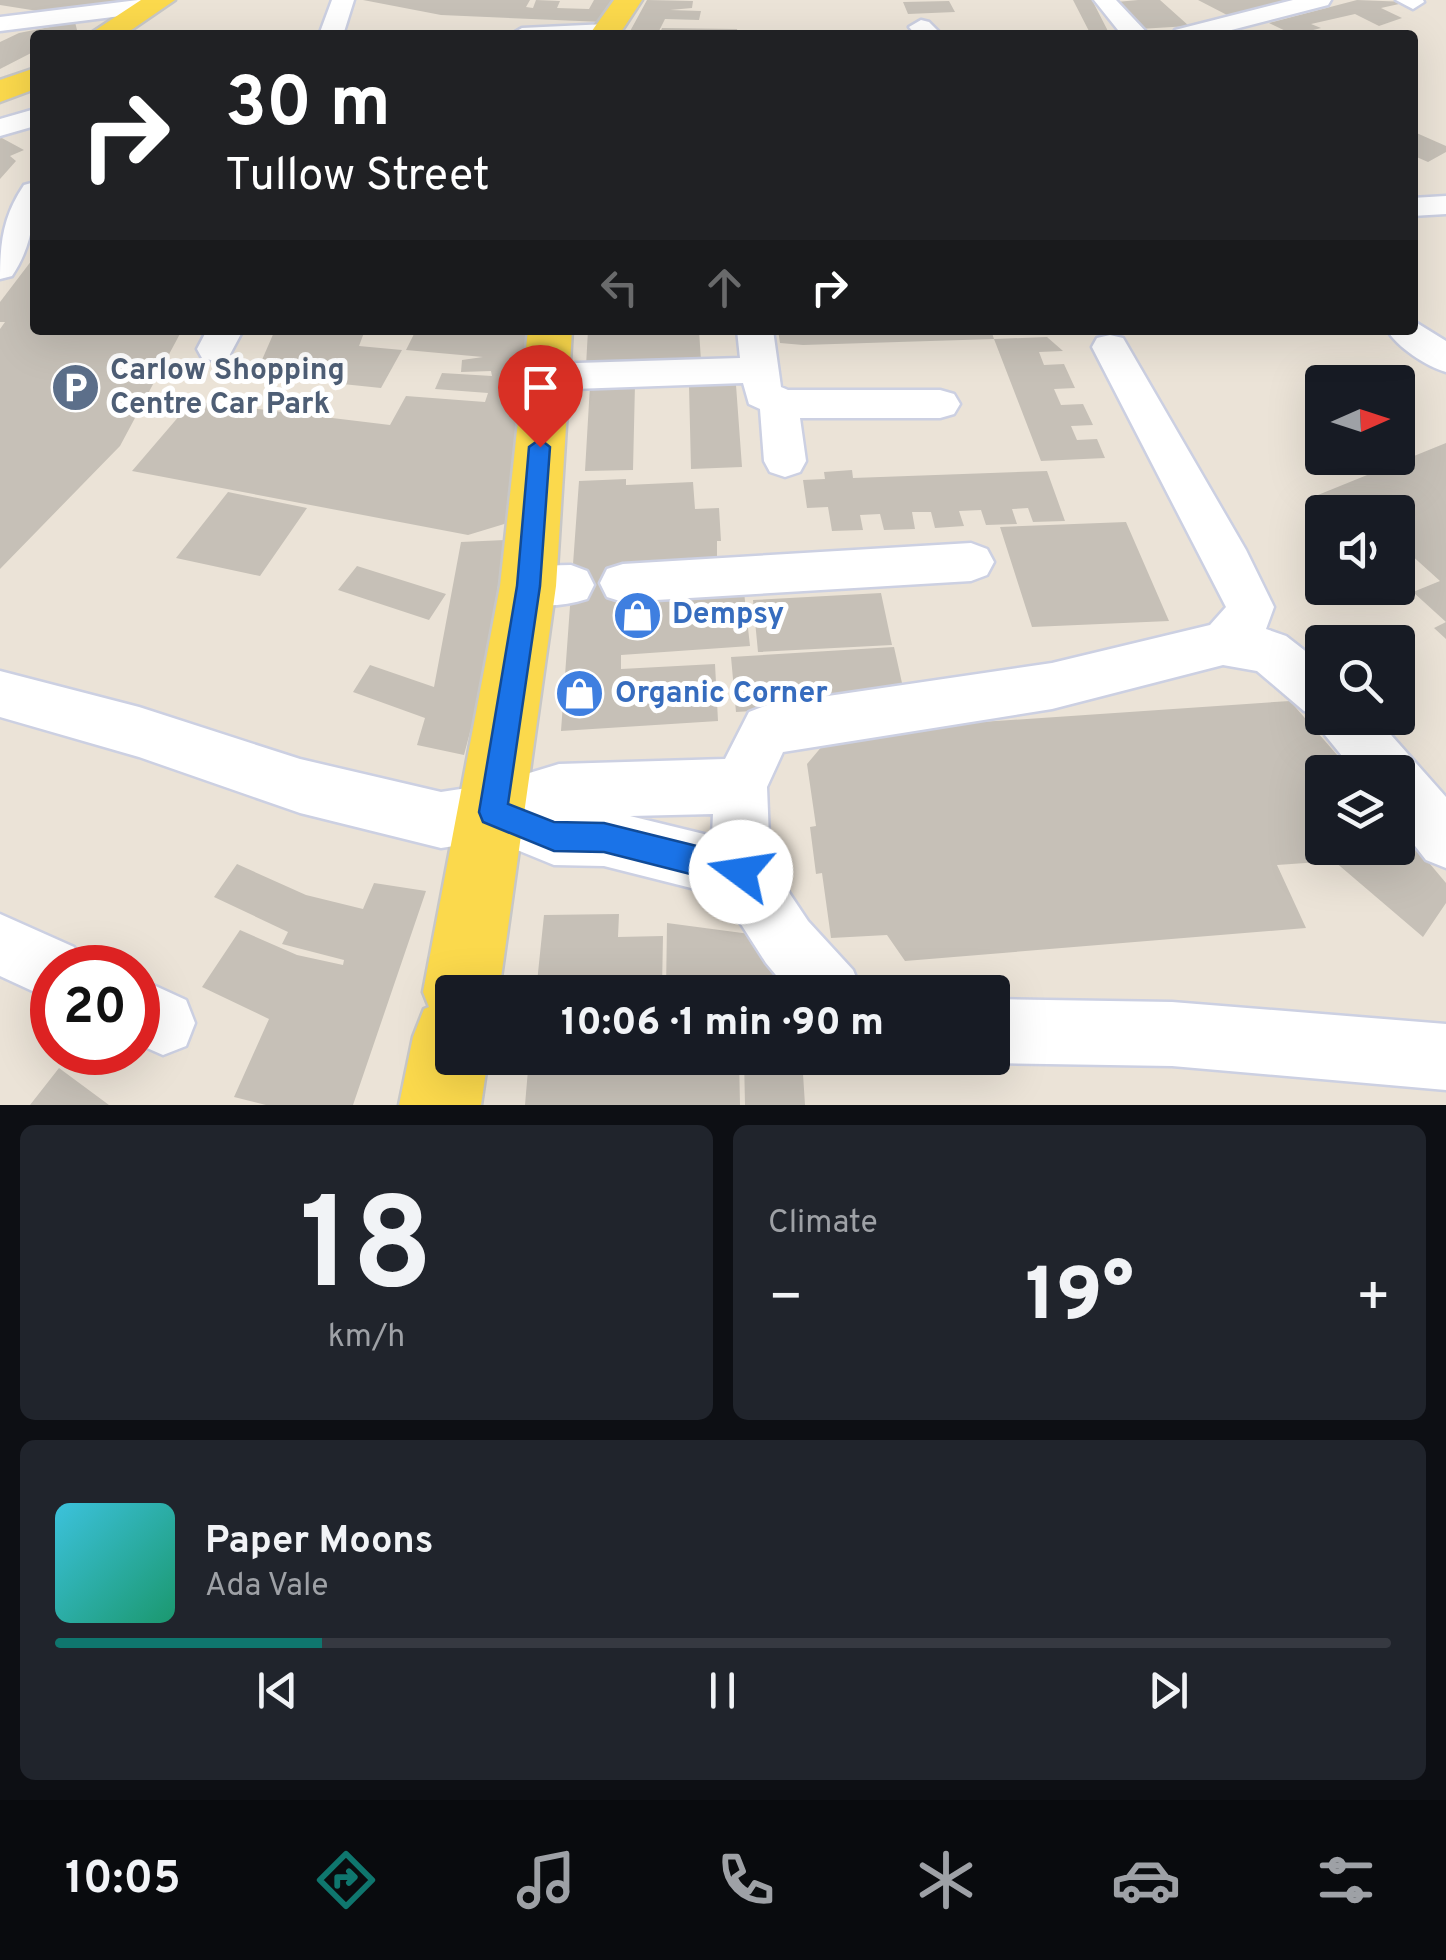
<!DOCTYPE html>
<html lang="en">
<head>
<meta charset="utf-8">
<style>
  :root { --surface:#171b24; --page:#20242c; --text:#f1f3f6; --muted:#9ea1a6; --line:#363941; --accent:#0f766e }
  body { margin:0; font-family:Overpass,sans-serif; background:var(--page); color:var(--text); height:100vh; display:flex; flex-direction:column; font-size:38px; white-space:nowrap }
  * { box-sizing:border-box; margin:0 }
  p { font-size:32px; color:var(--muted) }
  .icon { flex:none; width:55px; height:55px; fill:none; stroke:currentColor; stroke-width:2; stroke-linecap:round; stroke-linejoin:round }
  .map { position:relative; height:1105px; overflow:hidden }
  .drawer { display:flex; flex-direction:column; gap:20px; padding:20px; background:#0d0f14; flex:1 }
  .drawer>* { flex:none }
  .guide { position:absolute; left:30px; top:30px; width:1388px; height:305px; border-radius:10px; box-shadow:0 10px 40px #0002; background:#202124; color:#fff; overflow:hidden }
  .needle { width:65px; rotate:87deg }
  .tools { position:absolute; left:1305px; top:365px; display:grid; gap:20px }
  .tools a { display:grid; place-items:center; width:110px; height:110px; border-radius:10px; background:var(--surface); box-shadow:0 10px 40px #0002; font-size:50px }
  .speed { position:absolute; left:30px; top:945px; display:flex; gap:20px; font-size:50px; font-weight:700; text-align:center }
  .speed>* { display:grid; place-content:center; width:130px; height:130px; border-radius:50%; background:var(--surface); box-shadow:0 10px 40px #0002; line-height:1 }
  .speed .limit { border:15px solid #d22; background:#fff; color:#111 }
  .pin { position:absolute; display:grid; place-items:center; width:85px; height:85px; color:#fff; margin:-102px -42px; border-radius:50% 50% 50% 0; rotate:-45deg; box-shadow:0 0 10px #0007 }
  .pin .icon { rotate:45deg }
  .me { position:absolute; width:110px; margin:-55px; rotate:284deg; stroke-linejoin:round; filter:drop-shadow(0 0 8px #0008) }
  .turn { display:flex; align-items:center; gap:35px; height:210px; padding:0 30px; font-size:45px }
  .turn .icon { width:130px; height:130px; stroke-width:2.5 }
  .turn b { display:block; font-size:70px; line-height:85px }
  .lanes { display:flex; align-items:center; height:95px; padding:0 30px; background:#0003; justify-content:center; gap:50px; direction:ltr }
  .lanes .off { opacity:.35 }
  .big { font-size:75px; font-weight:800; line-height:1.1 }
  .drawer .tile { flex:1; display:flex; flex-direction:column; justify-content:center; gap:15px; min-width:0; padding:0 35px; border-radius:15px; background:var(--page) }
  .drawer .dial { align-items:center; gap:0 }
  .dial b { font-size:130px; line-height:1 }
  .song { display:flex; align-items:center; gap:30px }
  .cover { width:120px; height:120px; border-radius:15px; background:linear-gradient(135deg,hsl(190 70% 55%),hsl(160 70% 35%)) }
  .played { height:10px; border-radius:5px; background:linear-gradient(90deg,var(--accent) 20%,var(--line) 20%) }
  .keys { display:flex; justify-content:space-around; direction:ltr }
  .heat { display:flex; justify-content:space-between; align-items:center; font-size:55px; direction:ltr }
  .drawer .tiles { flex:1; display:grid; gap:20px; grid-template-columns:1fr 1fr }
  .tile:last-child { grid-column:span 2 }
  .trip { position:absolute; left:435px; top:975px; width:575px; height:100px; border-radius:10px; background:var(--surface); box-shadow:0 10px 40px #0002; font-weight:800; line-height:100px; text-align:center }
  .menu { display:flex; height:160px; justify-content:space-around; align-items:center; background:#090b0e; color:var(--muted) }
  .menu .icon { width:70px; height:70px }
  .menu .selected { color:var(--accent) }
  .menu b { font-size:45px; color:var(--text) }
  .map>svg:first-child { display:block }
  .building { fill:#c6c0b7 }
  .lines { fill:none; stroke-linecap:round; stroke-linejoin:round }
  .minor-casing { stroke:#ccd0e2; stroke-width:5 }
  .major-casing { stroke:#c7c7c7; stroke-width:5 }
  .minor { fill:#fff; fill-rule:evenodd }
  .major { fill:#fbd94c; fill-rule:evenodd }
  .route { fill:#1a73e8; stroke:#114b97; stroke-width:2.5 }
  .labels { text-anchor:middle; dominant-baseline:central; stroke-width:10; stroke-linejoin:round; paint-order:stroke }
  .service-label { font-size:30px; font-weight:bold; fill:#4e5e75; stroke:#fff; text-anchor:start }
  .shop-label { font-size:30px; font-weight:bold; fill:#366cbe; stroke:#fff; text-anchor:start }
</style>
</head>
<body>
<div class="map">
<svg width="1446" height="1105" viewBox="0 0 1446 1105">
  <rect width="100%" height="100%" fill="#ebe3d7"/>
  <!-- building -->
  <path class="building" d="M0 0H124L63 15 0 5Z
    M363 0H530L526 7 533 8 536 0 560 1 557 8 589 9 594 0H617L603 22 441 15Z
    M647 0 693 1 692 8 670 10 701 11 699 20 665 19 657 35H628Z
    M1073 0H1092L1110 35H1091Z
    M1138 0H1160L1189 26 1139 29 1116 2Z
    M1198 0H1291V1L1229 16Z
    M1357 0 1408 2 1381 8 1402 18 1379 26 1355 14 1311 24 1321 28 1294 35 1269 23Z
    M949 1 955 12 908 14 903 2Z
    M75 22 77 30 67 35H35V51L0 69V42L19 33Z
    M662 28 737 29 738 35H659Z
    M1412 131 1446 146V152L1428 162 1412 155Z
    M0 137 24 150 10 156 16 161 0 179Z
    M35 256V330H182L120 446 0 569V329L5 322H0V302Z
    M275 330H365L359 346 402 350 381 388 304 380 258 369Z
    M416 330H533L516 434 511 522 468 535 132 471 192 401 390 425 406 396 485 402 488 393 435 389 442 373 492 376 491 371 461 372 462 360 483 357 406 350Z
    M588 330H699L701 361 586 366Z
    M778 330H991L994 339 803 345 780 343Z
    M1047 337 1063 351 1039 352 1044 365 1064 364 1075 388 1054 389 1061 405 1083 404 1093 425 1071 426 1077 440 1097 439 1105 458 1041 461 994 339Z
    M635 384 633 470 585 471 590 385Z
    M736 385 742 467 691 469 689 386Z
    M1446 443V639L1434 628 1446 622 1413 592 1440 581 1398 543V512H1323L1308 499Z
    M852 470 853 478 1047 471 1065 521 1033 522 1028 508 1012 509 1017 524 986 525 981 510 959 511 964 526 935 528 931 512H912L915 529 884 530 880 514 860 515 863 530 832 531 828 507 807 508 803 480 825 479 824 472Z
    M626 479V485L693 482 695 509 719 508 721 541H717V561L744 592 750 646 621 655V669L715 664 718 721 561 731 579 481Z
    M228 492 307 508 260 576 176 558Z
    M1126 522 1169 621 1032 627 1000 527Z
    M505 540 483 683 464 755 417 745 425 718 353 692 370 665 434 687 461 542Z
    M357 566 446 594 429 620 338 590Z
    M881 593 892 645 758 652 753 600Z
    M894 647 906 701 736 712 731 657Z
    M1290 701 1352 772H1322V848H1398V826L1446 883V903L1423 937 1334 861 1277 865 1306 928 905 961 887 935 831 938 822 873 816 874 810 827 816 826 807 764 834 732Z
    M237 864 306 895 363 909 374 883 426 891 353 1105H266L234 1097 269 1019 202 987 240 930 297 955 343 965 344 960 282 944 288 932 214 897Z
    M619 914 618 937 663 936 662 988 536 992 544 915Z
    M667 923 750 934 785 992H666Z
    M529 1058H739L740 1105H525Z
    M744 1058H802L805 1105H745Z
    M59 1068 109 1105H30Z"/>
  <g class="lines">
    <defs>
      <path id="minor" d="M138 0H161L164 5 153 12 0 31V17Z
        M332 0H354L343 35H319Z
        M1094 0H1116L1149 35H1122Z
        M1293 0H1331L1328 5 1212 35H1172L1175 30Z
        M1396 0H1423L1424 2 1413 9Z
        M921 20 929 22 942 35H916L909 27Z
        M607 24 615 26 619 31 616 35H510L522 28Z
        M35 109V126L0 136V119Z
        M35 182C35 217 32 246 12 276L0 279C0 243 3 216 24 185Z
        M1446 196V214L1412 216V198Z
        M1412 320 1446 341V372C1426 366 1398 348 1387 330H1412Z
        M207 330H243L228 358 215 361 202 358 197 349Z
        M737 330H773L781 387 788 390H940L954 394 960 404 954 414 940 418H800L806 461 800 472 785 477 770 472 764 461 760 409 749 404 743 383 545 390 532 386 526 377 532 368 545 364 740 358Z
        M1110 335 1123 338 1246 550 1274 607 1266 629 1286 636 1322 664V718H1376L1446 797V868L1426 860 1398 824V772H1355L1325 735 1318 716 1304 711 1257 671 1223 665 1052 709 783 752 767 787 770 864 808 921 853 970 862 992H790L766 963 723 896 604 866 554 865 493 840 441 848 300 813 139 757 0 717V671L139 707 300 759 441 792 493 784 559 764 725 759 749 712 767 705 1052 663 1210 625 1226 607 1092 347 1097 338ZM713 814 712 836 630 816Z
        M971 543 987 549 994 562 987 575 971 581 623 602 607 597 600 583 607 569 623 564Z
        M571 565 587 571 594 585 587 599C563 607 536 608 512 600L505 586 512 572 528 566Z
        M0 914 74 947 82 968H52V1000L0 976Z
        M138 978 186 1000 195 1023 186 1046 163 1055 138 1044Z
        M992 999 1172 1002 1446 1024V1090L1172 1066 992 1063 978 1058H992Z"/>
      <path id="major" d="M141 0H175L124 35H88Z
        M614 0H642L619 35H589Z
        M35 68V89L0 102V80Z
        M528 330H572L556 586 499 992H452V1058H488L481 1105H399L413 1037 424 1009 429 1007 423 992 500 586Z"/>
    </defs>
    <!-- minor casing -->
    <use href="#minor" class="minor-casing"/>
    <!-- major casing -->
    <use href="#major" class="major-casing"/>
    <!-- minor -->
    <use href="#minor" class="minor"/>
    <!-- major -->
    <use href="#major" class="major"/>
  </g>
  <!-- route -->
  <path class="route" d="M540 439 550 447 540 586 508 804 554 822 604 823 741 857 752 862 756 872 752 882 741 887 604 852 554 851 483 822 479 812 517 586 529 447Z"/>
  <!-- icons -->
  <defs>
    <symbol id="parking-disc" viewBox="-11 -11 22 22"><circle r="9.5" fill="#5c6f8a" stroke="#fff"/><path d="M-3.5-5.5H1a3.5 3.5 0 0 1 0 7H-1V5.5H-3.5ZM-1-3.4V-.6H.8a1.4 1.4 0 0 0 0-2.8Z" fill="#fff"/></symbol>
    <symbol id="shop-disc" viewBox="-11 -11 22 22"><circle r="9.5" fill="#3f7fe0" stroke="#fff"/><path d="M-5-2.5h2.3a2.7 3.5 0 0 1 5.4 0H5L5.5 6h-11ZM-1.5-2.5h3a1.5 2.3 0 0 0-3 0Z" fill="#fff"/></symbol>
  </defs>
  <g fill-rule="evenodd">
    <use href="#parking-disc" x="48" y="360" width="55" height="55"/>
    <use href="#shop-disc" x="610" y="588" width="55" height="55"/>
    <use href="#shop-disc" x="552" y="666" width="55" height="55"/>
  </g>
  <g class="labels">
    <!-- service labels -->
    <g class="service-label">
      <text x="110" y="371">Carlow Shopping<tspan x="110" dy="34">Centre Car Park</tspan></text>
    </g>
    <!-- shop labels -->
    <g class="shop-label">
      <text x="672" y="615">Dempsy</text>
      <text x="615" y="694">Organic Corner</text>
    </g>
  </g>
</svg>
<div class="tools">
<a><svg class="needle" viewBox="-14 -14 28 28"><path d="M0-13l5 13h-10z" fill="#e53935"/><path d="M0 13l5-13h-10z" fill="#9ea1a6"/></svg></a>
<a><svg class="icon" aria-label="sound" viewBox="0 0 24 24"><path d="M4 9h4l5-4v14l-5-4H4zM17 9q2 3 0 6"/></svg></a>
<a><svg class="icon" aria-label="search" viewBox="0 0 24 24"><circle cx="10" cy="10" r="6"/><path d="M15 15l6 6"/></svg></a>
<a><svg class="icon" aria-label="layers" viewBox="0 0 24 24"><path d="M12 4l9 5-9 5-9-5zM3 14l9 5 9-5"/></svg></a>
</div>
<div class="speed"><div class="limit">20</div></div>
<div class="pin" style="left:540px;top:447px;background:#d93025"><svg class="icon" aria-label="arrive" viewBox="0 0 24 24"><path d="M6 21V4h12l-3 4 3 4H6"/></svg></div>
<svg class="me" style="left:741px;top:872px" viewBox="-20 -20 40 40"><circle r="19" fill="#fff"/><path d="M0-13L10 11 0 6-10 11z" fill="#1a73e8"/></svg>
<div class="trip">10:06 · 1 min · 90 m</div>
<div class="guide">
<div class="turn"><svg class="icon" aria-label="right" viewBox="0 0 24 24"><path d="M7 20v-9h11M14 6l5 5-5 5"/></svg><div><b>30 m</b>Tullow Street</div></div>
<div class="lanes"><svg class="icon off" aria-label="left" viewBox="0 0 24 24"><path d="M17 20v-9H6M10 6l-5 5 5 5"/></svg><svg class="icon off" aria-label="ahead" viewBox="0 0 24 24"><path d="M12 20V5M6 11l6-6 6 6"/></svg><svg class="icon" aria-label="right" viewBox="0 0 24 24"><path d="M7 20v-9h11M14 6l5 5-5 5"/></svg></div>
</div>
</div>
<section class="drawer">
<div class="tiles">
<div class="tile dial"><b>18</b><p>km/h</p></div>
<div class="tile"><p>Climate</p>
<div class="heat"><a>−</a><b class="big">19°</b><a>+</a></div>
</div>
<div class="tile">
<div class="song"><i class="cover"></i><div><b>Paper Moons</b><p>Ada Vale</p></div></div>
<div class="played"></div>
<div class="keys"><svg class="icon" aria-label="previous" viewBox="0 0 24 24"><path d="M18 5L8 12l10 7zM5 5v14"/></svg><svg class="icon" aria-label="pause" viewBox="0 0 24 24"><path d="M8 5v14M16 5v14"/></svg><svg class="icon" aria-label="next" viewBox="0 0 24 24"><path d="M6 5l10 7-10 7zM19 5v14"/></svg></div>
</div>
</div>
</section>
<nav class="menu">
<b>10:05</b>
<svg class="icon selected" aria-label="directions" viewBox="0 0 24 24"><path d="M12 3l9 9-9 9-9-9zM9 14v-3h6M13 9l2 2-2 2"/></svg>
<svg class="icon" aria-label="music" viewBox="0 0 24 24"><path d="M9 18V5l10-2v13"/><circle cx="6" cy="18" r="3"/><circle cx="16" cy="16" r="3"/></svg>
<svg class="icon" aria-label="phone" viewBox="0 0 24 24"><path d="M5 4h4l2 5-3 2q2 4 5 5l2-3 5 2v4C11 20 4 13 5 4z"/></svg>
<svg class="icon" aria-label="climate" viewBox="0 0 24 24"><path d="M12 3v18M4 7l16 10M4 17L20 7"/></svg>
<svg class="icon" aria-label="car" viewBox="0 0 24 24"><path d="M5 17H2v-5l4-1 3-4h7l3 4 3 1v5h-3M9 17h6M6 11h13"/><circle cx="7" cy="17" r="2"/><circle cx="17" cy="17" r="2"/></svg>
<svg class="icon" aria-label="filters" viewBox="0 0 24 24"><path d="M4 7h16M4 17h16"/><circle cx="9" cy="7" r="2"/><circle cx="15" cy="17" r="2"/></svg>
</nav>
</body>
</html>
